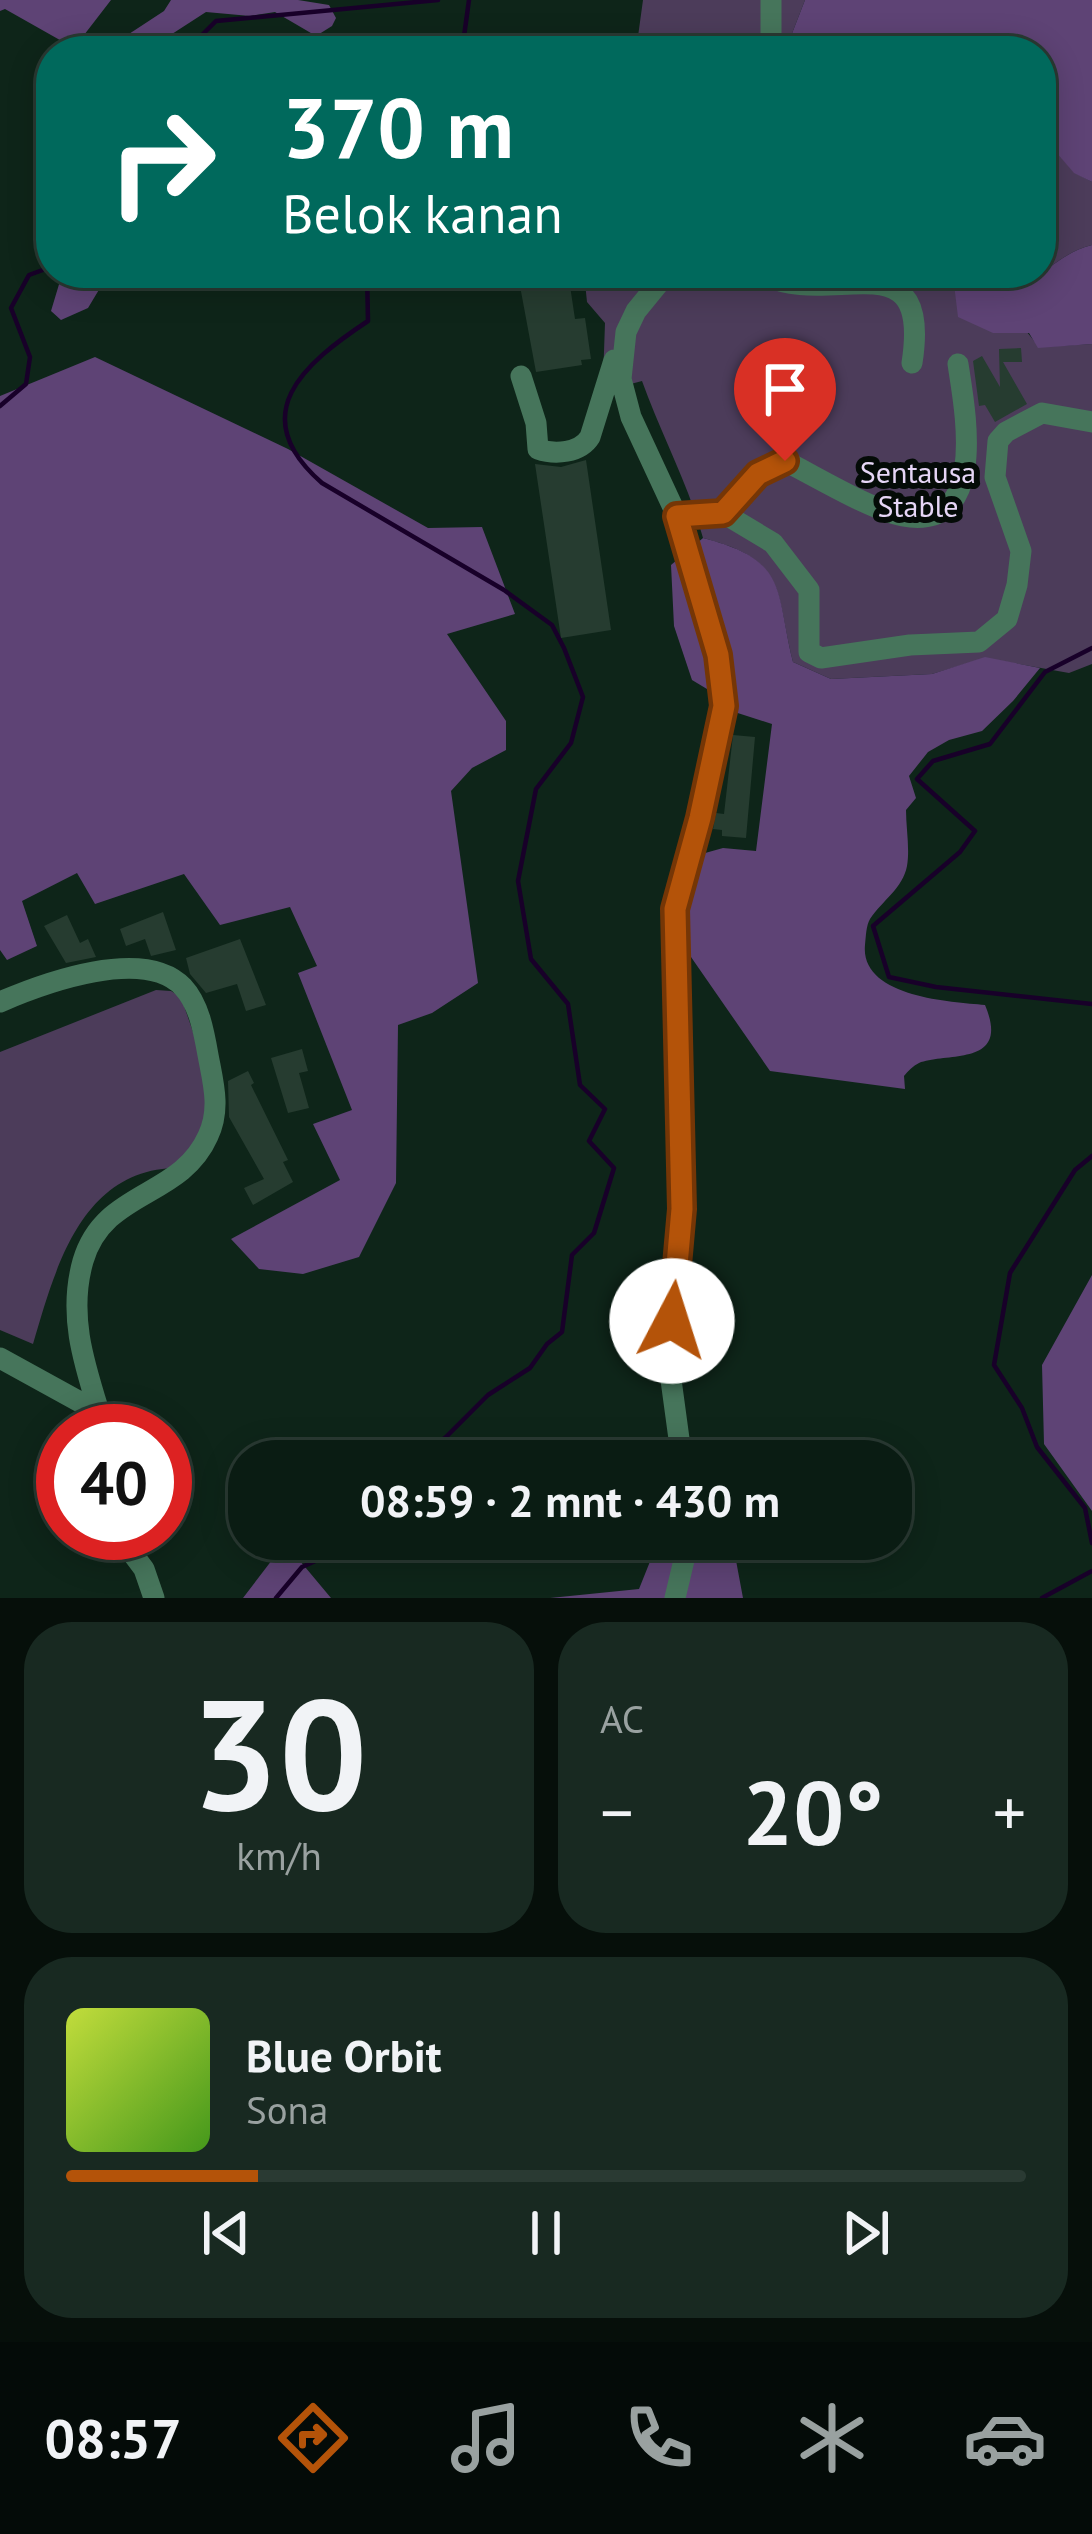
<!DOCTYPE html>
<html lang="id">
<head>
<meta charset="utf-8">
<style>
  :root { --surface:#0a1c13; --page:#182921; --text:#f1f3f6; --muted:#99a1a0; --line:#2a3a33; --accent:#b45309 }
  body { margin:0; font-family:"PT Sans",sans-serif; background:var(--page); color:var(--text); height:100vh; display:flex; flex-direction:column; font-size:45px; white-space:nowrap }
  * { box-sizing:border-box; margin:0 }
  p { font-size:39px; color:var(--muted) }
  .icon { flex:none; width:66px; height:66px; fill:none; stroke:currentColor; stroke-width:2; stroke-linecap:round; stroke-linejoin:round }
  .map { position:relative; height:1598px; overflow:hidden }
  .sheet { display:flex; flex-direction:column; gap:24px; padding:24px; background:#060f0a; flex:1 }
  .sheet>* { flex:none }
  .banner { position:absolute; left:36px; top:36px; width:1020px; height:252px; border-radius:48px; box-shadow:0 6px 30px #0003,0 0 0 3px var(--line); background:#00695c; color:#fff; overflow:hidden }
  .speed { position:absolute; left:36px; top:1404px; display:flex; gap:24px; font-size:60px; font-weight:700; text-align:center }
  .speed>* { display:grid; place-content:center; width:156px; height:156px; border-radius:50%; background:var(--surface); box-shadow:0 6px 30px #0003,0 0 0 3px var(--line); line-height:1 }
  .speed .limit { border:18px solid #d22; background:#fff; color:#111 }
  .pin { position:absolute; display:grid; place-items:center; width:102px; height:102px; color:#fff; margin:-123px -51px; border-radius:50% 50% 50% 0; rotate:-45deg; box-shadow:0 0 12px #0007 }
  .pin .icon { rotate:45deg }
  .me { position:absolute; width:132px; margin:-66px; rotate:5deg; stroke-linejoin:round; filter:drop-shadow(0 0 9px #0008) }
  .turn { display:flex; align-items:center; gap:42px; height:252px; padding:0 48px; font-size:54px }
  .turn .icon { width:156px; height:156px; stroke-width:2.5 }
  .turn b { display:block; font-size:84px; line-height:102px }
  .big { font-size:90px; font-weight:600; line-height:1.1 }
  .sheet .card { flex:1; display:flex; flex-direction:column; justify-content:center; gap:18px; min-width:0; padding:0 42px; border-radius:48px; background:var(--page) }
  .sheet .dial { align-items:center; gap:0 }
  .dial b { font-size:156px; line-height:1 }
  .song { display:flex; align-items:center; gap:36px }
  .cover { width:144px; height:144px; border-radius:18px; background:linear-gradient(135deg,hsl(70 70% 55%),hsl(100 70% 35%)) }
  .played { height:12px; border-radius:6px; background:linear-gradient(90deg,var(--accent) 20%,var(--line) 20%) }
  .keys { display:flex; justify-content:space-around; direction:ltr }
  .heat { display:flex; justify-content:space-between; align-items:center; font-size:66px; direction:ltr }
  .sheet .tiles { flex:1; display:grid; gap:24px; grid-template-columns:1fr 1fr }
  .card:last-child { grid-column:span 2 }
  .trip { position:absolute; left:228px; top:1440px; width:684px; height:120px; border-radius:48px; background:var(--surface); box-shadow:0 6px 30px #0003,0 0 0 3px var(--line); font-weight:600; line-height:120px; text-align:center }
  .tabs { display:flex; height:192px; justify-content:space-around; align-items:center; background:#040b08; color:var(--muted) }
  .tabs .icon { width:84px; height:84px }
  .tabs .current { color:var(--accent) }
  .tabs b { font-size:54px; color:var(--text) }
  .map>svg:first-child { display:block }
  .green { fill:#4c3c5a }
  .forest { fill:#5e4375 }
  .lines { fill:none; stroke-linecap:round; stroke-linejoin:round }
  .stream { stroke:#180029; stroke-width:4.5 }
  .building { fill:#263c30 }
  .minor { stroke:#46755b; stroke-width:21 }
  .route-casing { stroke:#753606; stroke-width:30 }
  .route { stroke:#b45309; stroke-width:21 }
  .labels { text-anchor:middle; dominant-baseline:central; stroke-width:12; stroke-linejoin:round; paint-order:stroke }
  .park-label { font-size:30px; fill:#e6d6f6; stroke:#040b07 }
</style>
</head>
<body>
<div class="map">
<svg width="1092" height="1598" viewBox="0 0 1092 1598">
  <rect width="100%" height="100%" fill="#0e2519"/>
  <!-- green -->
  <path class="green" d="M643 0H805L791 36 792 51H636Z
    M1041 135 1074 172 1092 182V245C1063 252 1045 274 1019 287L981 275 1039 347 1092 344V664L1069 673 985 658 932 674 831 679 793 662C775 590 788 560 703 538 688 483 661 434 642 381L612 389 603 380 605 323 587 302 584 273H1041Z
    M156 990 171 991 181 997C203 1063 229 1111 174 1168 81 1171 55 1269 33 1344L0 1330V1052Z"/>
  <!-- forest -->
  <path class="forest" d="M0 0H111L74 48 5 9 0 11Z
    M171 0H298L329 5 336 18 332 26 316 36 275 12 250 16 206 12 172 34 171 40 180 51H103L164 11Z
    M805 0H1092V182L1074 173 1041 135V51H792L791 36Z
    M1092 245V344L1038 348 1029 333H993L958 317 954 284C975 268 995 280 1019 287 1045 274 1063 252 1092 245Z
    M57 273H109L88 308 61 320 51 311 60 281Z
    M95 357 288 449 428 528 482 527 515 614 447 634 506 721V750L472 768 451 791 478 983 432 1013 398 1025 396 1183 359 1257 303 1274 259 1269 231 1239 340 1180 313 1124 352 1110 298 973 317 966 290 907 220 925 184 874 95 904 77 873 22 901 37 946 7 960 0 950V396Z
    M703 538C789 560 775 589 793 662L831 679 932 674 985 657 1040 668 1013 701 982 731 949 740 928 752 909 776 916 798 906 810C906 828 910 849 907 866 903 888 882 901 870 919 866 926 866 936 865 945 860 997 950 1002 985 1005 1011 1067 948 1052 919 1063 913 1066 908 1071 904 1076L905 1089 770 1071 691 957 681 949 686 893 698 855 723 848 756 851 772 724 716 706 712 692 692 680 674 626 671 565Z
    M1092 1275V1511L1044 1444 1042 1365Z
    M659 1539H732L743 1598H550L639 1589Z
    M285 1543 331 1598H243Z"/>
  <g class="lines">
    <!-- stream -->
    <path class="stream" d="M186 51 216 21 438 0
      M462 51 469 0
      M367 273 368 321C303 364 244 415 322 483L504 590 552 625 564 648 583 697 571 743 536 789 518 881 531 959 568 1004 580 1085 605 1109 589 1141 614 1168 594 1233 572 1255 562 1332 547 1344 530 1368 488 1395 446 1437 415 1461
      M0 406 26 384 30 357 11 308 29 275 51 267
      M1092 648 1045 672 990 744 933 761 917 779 975 831 960 852 873 926 889 977 936 987 1092 1004
      M1092 1156 1075 1170 1010 1273 994 1365 1022 1408 1037 1447 1085 1508 1092 1543
      M276 1598 302 1567 340 1550 348 1539
      M1042 1598 1092 1571"/>
  </g>
  <!-- building -->
  <path class="building" d="M569 279 575 319 585 318 591 359 581 360 582 365 536 372 520 286Z
    M1021 348 1022 362H1003L1027 404 995 422 985 405 979 406 973 361 982 356 1000 387 999 349Z
    M586 460 611 630 561 638 535 464 561 467Z
    M733 735 755 737 746 838 722 836V830L713 829 716 813 724 814Z
    M163 912 176 950 151 956 145 939 126 946 120 929Z
    M67 915 80 943 88 939 96 957 66 963 44 926Z
    M240 939 266 1005 246 1011 237 984 206 993 190 974 186 958Z
    M302 1049 308 1071 299 1073 309 1108 288 1113 271 1058Z
    M248 1071 254 1083 251 1085 288 1160 283 1162 293 1182 253 1205 244 1188 264 1179 229 1117 228 1081Z"/>
  <g class="lines">
    <!-- minor -->
    <path class="minor" d="M771 51V0
      M667 273 636 311 626 332 621 379 631 417 677 516 718 655 724 706 700 818 675 909 681 1209 669 1365 682 1461
      M760 273C829 312 932 233 912 363
      M521 376 536 423 538 449C555 455 580 453 590 437L614 360
      M723 513 773 543 809 590V652L821 658 910 645 979 642 1007 619 1017 585 1021 551 995 477 998 441 1006 432 1042 413 1092 422
      M677 516 723 513 758 474 785 461C817 477 871 510 903 516 989 532 965 410 958 364
      M0 1002C44 983 144 946 183 987 199 1004 204 1032 208 1055 213 1082 221 1109 208 1136 180 1199 104 1189 83 1261 66 1321 88 1374 105 1431
      M0 1358 100 1413
      M117 1533 144 1569 154 1598
      M675 1598 689 1539"/>
  </g>
  <g class="lines">
    <defs>
      <path id="route" d="M672 1321 682 1209 675 909 700 818 724 706 718 655 677 516 723 513 758 474 785 461"/>
    </defs>
    <!-- route casing -->
    <use href="#route" class="route-casing"/>
    <!-- route -->
    <use href="#route" class="route"/>
  </g>
  <g class="labels">
    <!-- park labels -->
    <g class="park-label">
      <text x="918" y="471">Sentausa<tspan x="918" dy="34">Stable</tspan></text>
    </g>
  </g>
</svg>
<div class="speed"><div class="limit">40</div></div>
<div class="pin" style="left:785px;top:461px;background:#d93025"><svg class="icon" aria-label="arrive" viewBox="0 0 24 24"><path d="M6 21V4h12l-3 4 3 4H6"/></svg></div>
<svg class="me" style="left:672px;top:1321px" viewBox="-20 -20 40 40"><circle r="19" fill="#fff"/><path d="M0-13L10 11 0 6-10 11z" fill="#b45309"/></svg>
<div class="trip">08:59 · 2 mnt · 430 m</div>
<div class="banner">
<div class="turn"><svg class="icon" aria-label="right" viewBox="0 0 24 24"><path d="M7 20v-9h11M14 6l5 5-5 5"/></svg><div><b>370 m</b>Belok kanan</div></div>
</div>
</div>
<section class="sheet">
<div class="tiles">
<div class="card dial"><b>30</b><p>km/h</p></div>
<div class="card"><p>AC</p>
<div class="heat"><a>−</a><b class="big">20°</b><a>+</a></div>
</div>
<div class="card">
<div class="song"><i class="cover"></i><div><b>Blue Orbit</b><p>Sona</p></div></div>
<div class="played"></div>
<div class="keys"><svg class="icon" aria-label="previous" viewBox="0 0 24 24"><path d="M18 5L8 12l10 7zM5 5v14"/></svg><svg class="icon" aria-label="pause" viewBox="0 0 24 24"><path d="M8 5v14M16 5v14"/></svg><svg class="icon" aria-label="next" viewBox="0 0 24 24"><path d="M6 5l10 7-10 7zM19 5v14"/></svg></div>
</div>
</div>
</section>
<nav class="tabs">
<b>08:57</b>
<svg class="icon current" aria-label="directions" viewBox="0 0 24 24"><path d="M12 3l9 9-9 9-9-9zM9 14v-3h6M13 9l2 2-2 2"/></svg>
<svg class="icon" aria-label="music" viewBox="0 0 24 24"><path d="M9 18V5l10-2v13"/><circle cx="6" cy="18" r="3"/><circle cx="16" cy="16" r="3"/></svg>
<svg class="icon" aria-label="phone" viewBox="0 0 24 24"><path d="M5 4h4l2 5-3 2q2 4 5 5l2-3 5 2v4C11 20 4 13 5 4z"/></svg>
<svg class="icon" aria-label="climate" viewBox="0 0 24 24"><path d="M12 3v18M4 7l16 10M4 17L20 7"/></svg>
<svg class="icon" aria-label="car" viewBox="0 0 24 24"><path d="M5 17H2v-5l4-1 3-4h7l3 4 3 1v5h-3M9 17h6M6 11h13"/><circle cx="7" cy="17" r="2"/><circle cx="17" cy="17" r="2"/></svg>
</nav>
</body>
</html>
